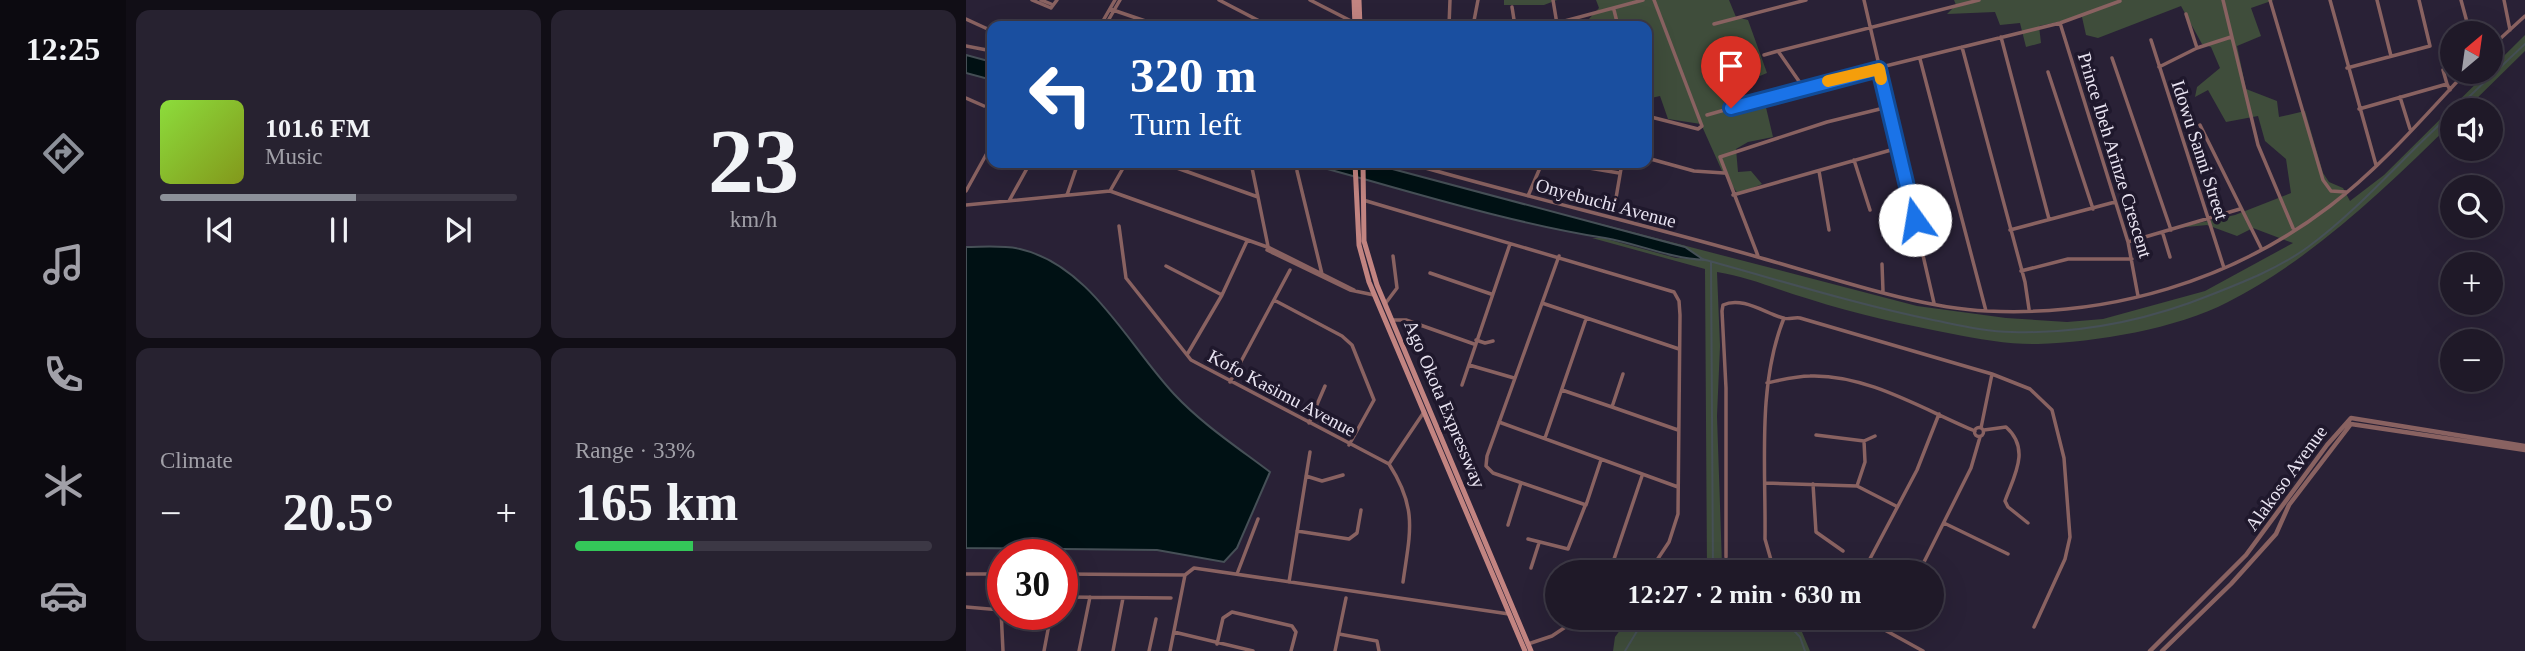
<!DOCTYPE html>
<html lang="en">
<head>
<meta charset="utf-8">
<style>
  :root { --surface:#1f1928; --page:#272230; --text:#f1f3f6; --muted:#a1a0a8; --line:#3c3845; --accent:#8c9099 }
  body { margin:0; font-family:Georgia,serif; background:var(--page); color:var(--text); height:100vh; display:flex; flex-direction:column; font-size:26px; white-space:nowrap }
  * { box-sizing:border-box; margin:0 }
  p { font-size:23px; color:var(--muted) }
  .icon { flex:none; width:38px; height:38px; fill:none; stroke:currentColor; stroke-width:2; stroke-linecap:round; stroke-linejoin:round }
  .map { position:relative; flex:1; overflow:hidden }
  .side { display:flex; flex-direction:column; gap:10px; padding:10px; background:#110e16; width:840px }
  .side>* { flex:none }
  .top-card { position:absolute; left:21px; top:21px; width:665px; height:147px; border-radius:14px; box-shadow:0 7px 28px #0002,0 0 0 2px var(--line); background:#1a4fa0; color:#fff; overflow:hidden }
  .needle { width:46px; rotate:29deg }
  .buttons { position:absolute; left:1474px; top:21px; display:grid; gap:14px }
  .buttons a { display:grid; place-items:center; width:63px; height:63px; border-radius:50%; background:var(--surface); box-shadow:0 7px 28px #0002,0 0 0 2px var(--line); font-size:35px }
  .speed { position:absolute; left:21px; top:539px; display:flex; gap:14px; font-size:35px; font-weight:700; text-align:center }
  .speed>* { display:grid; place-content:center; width:91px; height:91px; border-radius:50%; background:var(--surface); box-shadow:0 7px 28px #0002,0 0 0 2px var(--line); line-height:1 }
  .speed .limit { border:10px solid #d22; background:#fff; color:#111 }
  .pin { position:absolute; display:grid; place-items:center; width:60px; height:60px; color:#fff; margin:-72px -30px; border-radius:50% 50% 50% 0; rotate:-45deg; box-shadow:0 0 7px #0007 }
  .pin .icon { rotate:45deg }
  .me { position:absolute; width:77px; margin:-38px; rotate:347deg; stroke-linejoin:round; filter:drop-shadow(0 0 5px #0008) }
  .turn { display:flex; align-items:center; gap:24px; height:147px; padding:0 28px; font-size:32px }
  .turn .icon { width:91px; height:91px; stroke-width:2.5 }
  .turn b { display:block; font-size:49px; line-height:60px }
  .big { font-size:52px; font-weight:700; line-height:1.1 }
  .side .card { flex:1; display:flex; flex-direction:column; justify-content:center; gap:10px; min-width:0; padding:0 24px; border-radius:14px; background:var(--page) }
  .side .dial { align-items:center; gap:0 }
  .dial b { font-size:91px; line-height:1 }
  .song { display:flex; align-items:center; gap:21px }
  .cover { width:84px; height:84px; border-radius:10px; background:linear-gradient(135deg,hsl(90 70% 55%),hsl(70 70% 35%)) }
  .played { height:7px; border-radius:4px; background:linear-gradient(90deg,var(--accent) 55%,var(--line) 55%) }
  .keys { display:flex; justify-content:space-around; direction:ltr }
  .heat { display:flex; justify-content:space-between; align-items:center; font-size:38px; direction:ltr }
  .charge { height:10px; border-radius:5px; background:linear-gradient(90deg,#34c759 33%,var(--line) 0) }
  .side .tiles { flex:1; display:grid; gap:10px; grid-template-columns:repeat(2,1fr) }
  .trip { position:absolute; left:579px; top:560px; width:399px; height:70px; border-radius:35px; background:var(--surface); box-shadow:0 7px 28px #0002,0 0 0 2px var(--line); font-weight:700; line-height:70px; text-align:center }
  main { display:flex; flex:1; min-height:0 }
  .dock { display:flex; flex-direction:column; width:126px; justify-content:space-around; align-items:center; background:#0c0a10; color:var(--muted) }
  .dock .icon { width:49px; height:49px }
  .dock .selected { color:var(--accent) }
  .dock b { font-size:32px; color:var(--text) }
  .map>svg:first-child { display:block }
  .green { fill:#3f4d3b }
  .water { fill:#001114; stroke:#465057; stroke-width:2 }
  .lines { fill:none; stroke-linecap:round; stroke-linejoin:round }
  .stream { stroke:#465057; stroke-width:2 }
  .minor { stroke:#896261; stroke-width:3.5 }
  .tertiary { stroke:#896261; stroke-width:4.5 }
  .secondary { stroke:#c28481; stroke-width:5 }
  .route-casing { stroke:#114b97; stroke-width:18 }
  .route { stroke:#1a73e8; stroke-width:12 }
  .slow { stroke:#f59e0b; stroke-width:12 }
  .labels { text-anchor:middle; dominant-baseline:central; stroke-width:7; stroke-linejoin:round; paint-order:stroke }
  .street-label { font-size:19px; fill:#e9e4f2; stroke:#1f182c }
</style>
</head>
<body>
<main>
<nav class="dock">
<b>12:25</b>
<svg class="icon selected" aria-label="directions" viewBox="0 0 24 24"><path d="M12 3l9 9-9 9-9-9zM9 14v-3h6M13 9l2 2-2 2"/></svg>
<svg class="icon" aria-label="music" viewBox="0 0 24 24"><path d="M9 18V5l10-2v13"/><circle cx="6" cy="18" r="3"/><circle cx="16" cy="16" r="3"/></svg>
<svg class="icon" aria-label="phone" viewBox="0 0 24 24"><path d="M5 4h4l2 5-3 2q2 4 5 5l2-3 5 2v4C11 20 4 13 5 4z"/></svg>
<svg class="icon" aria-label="climate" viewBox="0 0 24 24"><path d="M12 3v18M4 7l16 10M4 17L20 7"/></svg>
<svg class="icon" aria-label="car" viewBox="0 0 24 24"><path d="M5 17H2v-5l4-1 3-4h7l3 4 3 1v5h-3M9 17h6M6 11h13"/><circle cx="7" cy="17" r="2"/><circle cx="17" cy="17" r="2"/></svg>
</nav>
<section class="side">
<div class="tiles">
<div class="card">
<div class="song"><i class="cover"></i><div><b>101.6 FM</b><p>Music</p></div></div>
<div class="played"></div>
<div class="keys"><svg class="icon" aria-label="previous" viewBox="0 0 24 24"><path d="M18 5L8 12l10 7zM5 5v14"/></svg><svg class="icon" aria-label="pause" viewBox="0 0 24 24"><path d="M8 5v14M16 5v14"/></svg><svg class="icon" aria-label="next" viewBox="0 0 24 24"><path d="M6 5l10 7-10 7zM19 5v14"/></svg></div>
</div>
<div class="card dial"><b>23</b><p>km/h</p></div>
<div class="card"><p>Climate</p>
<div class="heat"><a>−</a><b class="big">20.5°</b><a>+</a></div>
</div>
<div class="card"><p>Range · 33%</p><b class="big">165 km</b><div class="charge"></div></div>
</div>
</section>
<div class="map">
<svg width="1559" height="651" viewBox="0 0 1559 651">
  <rect width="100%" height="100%" fill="#292136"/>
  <!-- green -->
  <path class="green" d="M538 0H591L578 5H538Z
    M630 0H763L770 17 782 20 801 73 772 85 777 101 798 99 807 137 782 142 770 149 772 172 785 171 796 184 772 194 756 171 735 124 702 119 694 96 681 99V26H594L622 20 633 8Z
    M988 0H1308L1285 8 1295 36 1271 46 1280 89 1311 101 1313 117 1339 111 1357 173 1363 182 1377 188 1384 201 1418 175 1559 35V51L1499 110H1486V123C1418 189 1348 258 1262 302 1210 329 1130 342 1072 344 1048 345 1011 339 987 334 940 325 889 314 843 299 812 290 783 277 751 272L754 346 751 416 756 565 765 572H741L739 269 626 238H637L710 258 737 259 628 222 951 306 1040 318 1101 322 1137 319 1239 291 1327 243 1287 228 1271 236 1241 225 1210 228 1269 215 1325 193 1320 159 1299 141 1292 116 1260 122 1242 90 1229 97 1231 87 1254 68 1245 47 1236 44 1215 6 1132 38 1120 35 1116 17 1073 26 1075 43 1060 47 1054 23 1034 25 1029 12 981 14 990 5Z
    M663 618H838L836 632 844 651H647L649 637Z"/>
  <!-- water -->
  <path class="water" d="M0 55 26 62V80L0 73Z
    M339 163H404L719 247 738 260C703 258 673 244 639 238 538 222 438 189 339 163Z
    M0 247C17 247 37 245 54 249 124 265 162 345 208 394 236 424 271 447 304 472L271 548 258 562 191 550 0 548Z"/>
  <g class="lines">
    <!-- stream -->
    <path class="stream" d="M1489 110 1559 44
      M736 259C813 280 889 304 967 320 992 325 1020 332 1046 332 1116 334 1183 320 1247 294 1280 281 1313 268 1342 247 1395 208 1437 157 1486 113
      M745 262 747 572
      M816 618 834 637 839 651
      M659 651 679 618"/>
    <!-- minor -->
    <path class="minor" d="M66 0 85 8
      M75 0 85 4
      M253 0 303 26
      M344 0 389 23
      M587 0 591 24
      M898 0 968 303
      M1257 0 1292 145 1327 228
      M1304 0 1357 180 1365 191 1380 192
      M1364 0 1410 165
      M1411 0 1425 56
      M1495 0 1504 33
      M1538 0 1544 30
      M546 7 549 26
      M85 8 91 0
      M144 9 194 26
      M648 10 652 26
      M1220 14 1231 48
      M0 19 26 31
      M508 23 521 26
      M1094 23 1162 242 1172 296
      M748 24 840 0
      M134 26 149 0
      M139 26 154 0
      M287 26 291 20
      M483 26 484 0
      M507 26 512 0
      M580 26 677 0
      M1035 37 1083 219
      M1185 40 1258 268
      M0 46 26 51
      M996 47 1059 282 1063 309
      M1524 48 1559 16
      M812 51 1013 0
      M798 55 812 51 837 87
      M1146 58 1205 230
      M954 59 1020 311
      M1193 67 1231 48 1265 37
      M1381 68 1464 46 1453 0
      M1477 70 1481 84
      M1082 72 1127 209
      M1434 97 1444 129
      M0 98 18 106
      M1393 109 1481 84 1484 90
      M741 115 875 77 1094 23 1154 1
      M681 116 732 129 736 126 688 0
      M1234 125 1295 248
      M681 158 728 171 758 173
      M888 160 904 210
      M197 163 292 197 303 251
      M285 163 292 197
      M442 163C559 197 678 224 795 258 863 277 952 308 1021 311 1143 317 1266 281 1364 206 1414 168 1457 118 1500 72
      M593 163 653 173
      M331 171 356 274
      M853 171 863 230
      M0 191 26 144
      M144 191 160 163
      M101 195 112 163
      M767 195 932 148
      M562 196 576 163
      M650 198 656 163
      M397 200 708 292 713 301 714 315 712 514 703 542 683 572
      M43 201 64 163
      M0 205 144 191 304 248 388 290
      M153 226 160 278 225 360 423 464
      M1044 230 1149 202
      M1197 234 1204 257
      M1162 242 1274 209
      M301 250 384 290 408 295
      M593 256 521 456 520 466 527 473 620 505 635 460
      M792 256 754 157 861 122 922 107
      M916 264 917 291
      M200 266 256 295
      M1055 271 1102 259H1166
      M464 273 525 294
      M308 300 376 336 386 345 408 400 383 445
      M576 303 713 349
      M419 304 431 288 427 256
      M427 320H440L508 344
      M510 340 519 343 527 341
      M222 353 256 295 281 241
      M503 365 548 378
      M657 374 646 407 712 430
      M264 382 324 270
      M801 383C815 380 830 376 844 376 901 374 958 410 1009 431
      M496 385 544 244
      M596 390 646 407
      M533 422 712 487
      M343 423 359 386
      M1008.5 432a4.5 4.5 0 1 1 9 0a4.5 4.5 0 1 1-9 0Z
      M1015 428 1026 374
      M1018 430 1040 427C1065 449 1048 476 1039 501L1042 507 1062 523
      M850 435 898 441 909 436
      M579 438 620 319
      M340 476 356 481 377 475
      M800 483 891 486 930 506
      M847 484 850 532 877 551
      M891 486 899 462 898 441
      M978 523 1042 554
      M542 525 555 483
      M331 531 383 539 391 533 395 510
      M562 539 602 549 619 506
      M760 557V388L756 311 757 305C776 296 799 313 817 318 822 320 828 317 834 318L1026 374 1064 389 1086 410 1098 458 1104 537 1099 559 1068 627
      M565 568 573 543
      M645 568 676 476
      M818 572 805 560 799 539C800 467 791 385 818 318
      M897 572 951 470 973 414
      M953 572 1005 468 1014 437
      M0 574H37
      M96 574 219 575
      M271 574 292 519
      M323 582 344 452
      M437 582C444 532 452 509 423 464L458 412
      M96 597 205 598
      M0 607 35 610 37 651
      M897 618 957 651
      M922 631 929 618
      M208 632 287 651
      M373 634 411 641 413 651
      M251 644 257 618 266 612 326 626 330 632 325 651
      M562 644 586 636 613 618
      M78 651 85 614
      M113 651 124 597
      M147 651 157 598
      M183 651 190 619
      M204 651 219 575 228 568 543 614
      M369 651 380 598"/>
    <!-- tertiary -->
    <path class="tertiary" d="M1184 651 1280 555 1361 445 1385 418 1559 446
      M1196 651 1265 584 1310 534 1323 505 1385 424 1559 450"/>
    <!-- secondary -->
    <path class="secondary" d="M388 0 389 26
      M393 0 394 26
      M389 163 393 245 403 282 559 651
      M397 163 398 241 411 285 565 651"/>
  </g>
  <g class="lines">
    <defs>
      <path id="route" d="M765 108 913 69 949 220"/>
    </defs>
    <!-- route casing -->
    <use href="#route" class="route-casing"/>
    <!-- route -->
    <use href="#route" class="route"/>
    <!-- slow -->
    <path class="slow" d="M862 81 913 69 915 79"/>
  </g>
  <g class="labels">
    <!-- street labels -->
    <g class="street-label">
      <text transform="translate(1234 150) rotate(72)">Idowu Sanni Street</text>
      <text transform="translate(1149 155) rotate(73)">Prince Ibeh Arinze Crescent</text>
      <text transform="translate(640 203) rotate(15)">Onyebuchi Avenue</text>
      <text transform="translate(316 393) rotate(28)">Kofo Kasimu Avenue</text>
      <text transform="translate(479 404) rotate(67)">Ago Okota Expressway</text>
      <text transform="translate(1320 478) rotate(-54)">Alakoso Avenue</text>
    </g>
  </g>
</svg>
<div class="buttons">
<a><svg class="needle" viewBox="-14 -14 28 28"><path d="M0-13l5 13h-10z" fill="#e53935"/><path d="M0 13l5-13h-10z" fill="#a1a0a8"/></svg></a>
<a><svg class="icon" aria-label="sound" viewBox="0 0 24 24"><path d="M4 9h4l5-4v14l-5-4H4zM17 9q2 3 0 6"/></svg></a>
<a><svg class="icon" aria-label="search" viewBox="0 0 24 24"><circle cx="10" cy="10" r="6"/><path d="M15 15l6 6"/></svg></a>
<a>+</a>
<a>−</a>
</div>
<div class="speed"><div class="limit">30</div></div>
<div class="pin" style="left:765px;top:108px;background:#d93025"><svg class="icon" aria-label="arrive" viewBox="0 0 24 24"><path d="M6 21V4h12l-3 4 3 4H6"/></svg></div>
<svg class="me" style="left:949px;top:220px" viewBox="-20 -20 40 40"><circle r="19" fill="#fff"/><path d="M0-13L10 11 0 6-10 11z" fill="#1a73e8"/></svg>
<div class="trip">12:27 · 2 min · 630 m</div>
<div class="top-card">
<div class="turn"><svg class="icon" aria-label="left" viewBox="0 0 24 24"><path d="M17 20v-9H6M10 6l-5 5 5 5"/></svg><div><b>320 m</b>Turn left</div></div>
</div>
</div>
</main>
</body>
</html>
